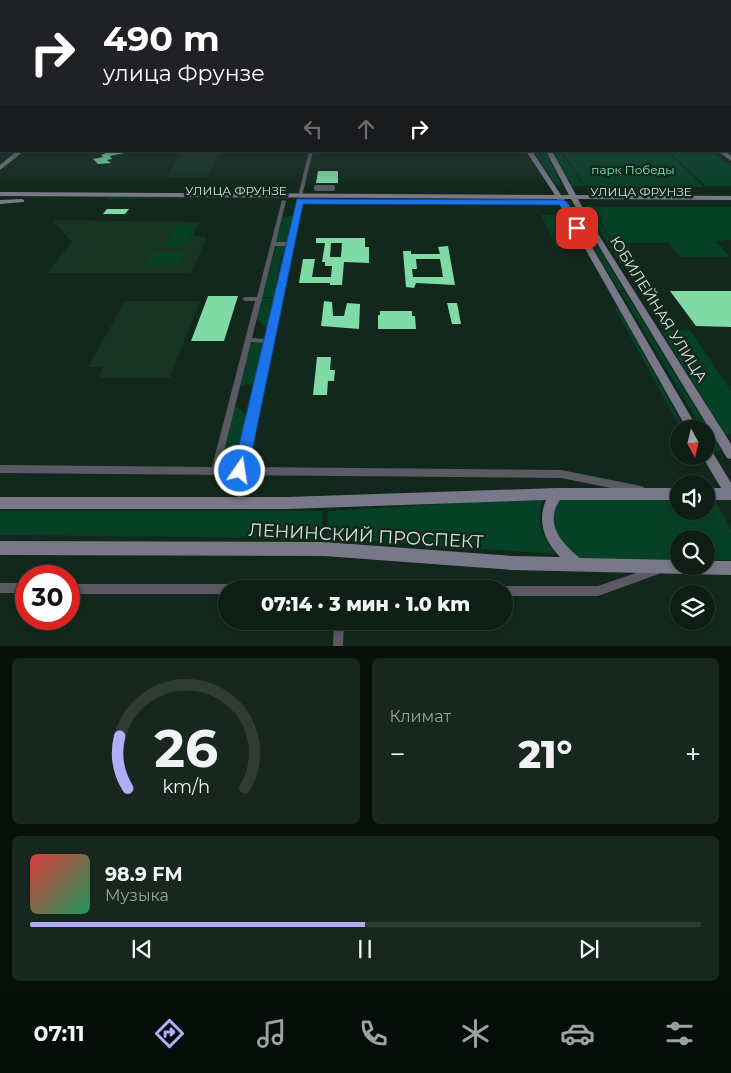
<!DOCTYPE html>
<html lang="ru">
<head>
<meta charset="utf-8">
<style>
  :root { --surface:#0e1e15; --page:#17271e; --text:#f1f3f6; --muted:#9ba2a0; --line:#2e3c34; --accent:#b3adf9 }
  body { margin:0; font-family:Montserrat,sans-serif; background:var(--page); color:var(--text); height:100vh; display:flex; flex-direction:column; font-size:19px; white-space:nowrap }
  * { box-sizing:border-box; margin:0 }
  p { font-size:16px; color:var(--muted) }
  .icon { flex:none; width:28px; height:28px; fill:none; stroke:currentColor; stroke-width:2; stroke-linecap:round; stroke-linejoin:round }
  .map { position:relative; height:646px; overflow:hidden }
  .details { display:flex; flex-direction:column; gap:12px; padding:12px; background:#08100c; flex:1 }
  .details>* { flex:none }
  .hud { position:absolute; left:0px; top:0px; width:731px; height:152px; box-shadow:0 2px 8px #0003,0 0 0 1px var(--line); background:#202124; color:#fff; overflow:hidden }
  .needle { width:32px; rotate:172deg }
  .controls { position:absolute; left:670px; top:420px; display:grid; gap:10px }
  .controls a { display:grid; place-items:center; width:45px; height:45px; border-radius:50%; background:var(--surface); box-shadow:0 2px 8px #0003,0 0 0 1px var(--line); font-size:25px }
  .speed { position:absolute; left:15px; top:565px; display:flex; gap:10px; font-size:25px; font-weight:700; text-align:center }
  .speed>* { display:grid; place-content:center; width:65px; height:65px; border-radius:50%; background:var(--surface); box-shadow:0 2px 8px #0003,0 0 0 1px var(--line); line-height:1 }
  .speed .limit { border:8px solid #d22; background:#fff; color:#111 }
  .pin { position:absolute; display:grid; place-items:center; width:42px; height:42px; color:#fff; margin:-21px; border-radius:10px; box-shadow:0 2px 8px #0006 }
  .me { position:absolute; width:55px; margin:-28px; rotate:13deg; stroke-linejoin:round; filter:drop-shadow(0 0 4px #0008) }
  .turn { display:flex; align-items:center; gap:18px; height:105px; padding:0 20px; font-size:22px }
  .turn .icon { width:65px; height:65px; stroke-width:2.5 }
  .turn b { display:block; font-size:35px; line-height:42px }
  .lanes { display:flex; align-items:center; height:48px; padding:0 20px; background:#0003; justify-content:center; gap:25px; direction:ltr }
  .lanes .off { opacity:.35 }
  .big { font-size:38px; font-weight:800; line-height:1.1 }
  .details .card { flex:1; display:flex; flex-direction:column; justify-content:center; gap:8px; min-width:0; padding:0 18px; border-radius:8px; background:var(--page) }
  .details .dial { align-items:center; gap:0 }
  .dial svg { height:130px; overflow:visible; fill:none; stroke:var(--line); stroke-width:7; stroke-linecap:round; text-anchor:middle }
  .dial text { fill:var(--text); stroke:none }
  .song { display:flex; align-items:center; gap:15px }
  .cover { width:60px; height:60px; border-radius:8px; background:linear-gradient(135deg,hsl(0 70% 55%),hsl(150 70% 35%)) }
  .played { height:5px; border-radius:2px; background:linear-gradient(90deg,var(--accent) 50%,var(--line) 50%) }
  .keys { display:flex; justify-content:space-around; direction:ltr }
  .heat { display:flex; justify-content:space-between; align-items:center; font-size:28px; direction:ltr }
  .details .tiles { flex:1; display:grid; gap:12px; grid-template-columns:1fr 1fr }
  .card:last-child { grid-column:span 2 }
  .trip { position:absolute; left:218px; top:580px; width:295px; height:50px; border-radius:25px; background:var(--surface); box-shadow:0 2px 8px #0003,0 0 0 1px var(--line); font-weight:800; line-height:50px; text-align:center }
  .tab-bar { display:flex; height:80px; justify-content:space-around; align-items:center; background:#060c08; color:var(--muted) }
  .tab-bar .icon { width:35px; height:35px }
  .tab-bar .selected { color:var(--accent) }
  .tab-bar b { font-size:22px; color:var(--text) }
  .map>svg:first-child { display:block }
  .built { fill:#163323 }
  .green { fill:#064026 }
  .building { fill:#7fdaa6; fill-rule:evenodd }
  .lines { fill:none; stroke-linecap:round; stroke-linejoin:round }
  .pedestrian { stroke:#5a5964; stroke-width:4 }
  .minor { fill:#5a5964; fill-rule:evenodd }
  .secondary { fill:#797888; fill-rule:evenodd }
  .route { fill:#1a73e8; stroke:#114b97 }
  .labels { text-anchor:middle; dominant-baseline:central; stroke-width:5; stroke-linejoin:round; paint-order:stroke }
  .far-park-label { font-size:12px; fill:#73edab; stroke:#13281c }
  .far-street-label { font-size:12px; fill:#d4e1d8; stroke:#13281c }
  .street-label { font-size:15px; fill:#d4e1d8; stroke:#13281c }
  .near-street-label { font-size:18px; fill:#d4e1d8; stroke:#13281c }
</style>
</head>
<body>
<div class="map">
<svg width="731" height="646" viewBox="0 0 731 646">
  <rect width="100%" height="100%" fill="#13281c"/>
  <!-- built -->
  <path class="built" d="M183 151H220L207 177H167Z
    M52 220 200 222 193 236 207 237 191 273H47L72 242Z
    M125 301H200L170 378H98L103 367H88Z"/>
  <!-- green -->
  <path class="green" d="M533 151H545L562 186H557Z
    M562 151H666L704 187 585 186Z
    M668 151H712L731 167V186H706Z
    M557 152 561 153 584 186H572L554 153Z
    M586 188H645L651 196 591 195Z
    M652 188H682L697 196H658Z
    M108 197 238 198H240L107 199Z
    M383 199H540L541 200H384Z
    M593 205 601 225 624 263H620L586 209 588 206Z
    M595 207H731V240L716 241 730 257H680L669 243H625L638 264H627L602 225Z
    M295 214 289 242H276L282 219Z
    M541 215H562L571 233 562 247H557Z
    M575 216H579L624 290H619Z
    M177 225H195L184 247H165Z
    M277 245 288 247 286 253 282 254 276 282 280 283 276 297H261Z
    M151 253H185L179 265H144Z
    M621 292H625L721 451H716L706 435V429H702Z
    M261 298H276L269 331 256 318Z
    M615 308H618L685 429H681Z
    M661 330H690L731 391V434H725Z
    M256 342 267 344 258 382 239 387 250 345Z
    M234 405 250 418 242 456 221 455Z
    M562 498H679V511H706V498H714L731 530V560H706V539H679V560H584C565 550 537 516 562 498Z
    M543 500C534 520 543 539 556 554L327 538 328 511 476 502Z
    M0 511H323L322 538 0 535Z"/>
  <!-- building -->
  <path class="building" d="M104 151H124V153L110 156 112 159 107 160 111 163 98 164 93 159 103 157 101 155 106 153Z
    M318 171H338V183H316Z
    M107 209H129L125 214H103Z
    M316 238H365V247H369V263L344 262 342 285H330V283H299L303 259H315L312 277H331L332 266H325V262H322L325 243H316ZM331 243H342L341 257H330Z
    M448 246 455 285 416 283 414 288 406 287 403 251H411V254H440L438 247ZM416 259H440L443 277H413L412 269H417Z
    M670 291H731V327L696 326Z
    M208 296H238L224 341H191Z
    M324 301 332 302 333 316H344L347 303 360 304 359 329 321 326Z
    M447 303H457L461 324H452Z
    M380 311H412V316H415L416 329H378V315H380Z
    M317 357H331L330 370H335L334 381H328L327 395H313Z"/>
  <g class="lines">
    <!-- pedestrian -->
    <path class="pedestrian" d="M316 187H333V189H316Z"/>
    <!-- minor -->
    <path class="minor" d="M309 151H313L302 196 300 197 298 196Z
      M282 200 286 201 276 242H288L298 201 300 200 302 201 246 467 561 470 641 486 644 487 645 490 644 493 641 494 561 478 0 473V465L212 467 255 301H245L242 299 245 297H257ZM275 246H288L267 339 252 338ZM251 342 266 343 238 467H220Z
      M656 566 659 568 661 571 659 574 598 596H504V589H500L504 586H598Z
      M0 583H26V593H0Z
      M69 584H226L230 585 231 589H226V594H69Z
      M334 621H344L343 646H333Z"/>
    <!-- secondary -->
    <path class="secondary" d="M17 151H24L0 170V165Z
      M526 151H532L561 195H569L546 151H552L576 195 731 196V200L578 199 586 215 731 444V459L727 458 580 215 571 199H564L698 429H687L557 199 0 196V192L555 195Z
      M718 151H725L731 156V161Z
      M22 199 24 200V202L0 204V200Z
      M706 447 710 448 731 483V500H706V488H721L702 456H706Z
      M557 488H679V500H560C544 523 561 543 580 558L679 560V566H706V561H731V575L512 570 324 556 0 555V541L324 542 512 556 560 557C544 541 537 521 546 500L287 509H0V497H287Z"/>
  </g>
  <!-- sky -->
  <linearGradient id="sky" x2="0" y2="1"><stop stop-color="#0a160f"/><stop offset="0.52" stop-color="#33484b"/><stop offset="1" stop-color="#33484b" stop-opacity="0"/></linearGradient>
  <rect width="731" height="190" fill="url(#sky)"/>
  <!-- route -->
  <path class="route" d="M297 199 563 200 567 202 582 228 574 230 560 205 303 204 248 471 246 476 240 478 235 476 233 471Z"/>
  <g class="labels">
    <!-- far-park labels -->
    <g class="far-park-label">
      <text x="633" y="169">парк Победы</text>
    </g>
    <!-- far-street labels -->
    <g class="far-street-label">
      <text x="236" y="190">УЛИЦА ФРУНЗЕ</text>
      <text x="641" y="191">УЛИЦА ФРУНЗЕ</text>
    </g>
    <!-- street labels -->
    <g class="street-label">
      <text transform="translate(659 309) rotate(58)">ЮБИЛЕЙНАЯ УЛИЦА</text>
    </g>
    <!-- near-street labels -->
    <g class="near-street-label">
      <text transform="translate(366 536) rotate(3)">ЛЕНИНСКИЙ ПРОСПЕКТ</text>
    </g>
  </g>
</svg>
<div class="controls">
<a><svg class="needle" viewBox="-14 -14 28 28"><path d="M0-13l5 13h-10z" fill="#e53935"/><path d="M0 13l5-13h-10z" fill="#9ba2a0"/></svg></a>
<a><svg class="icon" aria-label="sound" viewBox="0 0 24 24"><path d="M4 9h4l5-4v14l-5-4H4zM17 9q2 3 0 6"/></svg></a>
<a><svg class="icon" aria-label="search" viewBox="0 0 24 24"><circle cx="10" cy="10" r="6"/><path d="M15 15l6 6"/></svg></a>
<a><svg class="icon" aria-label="layers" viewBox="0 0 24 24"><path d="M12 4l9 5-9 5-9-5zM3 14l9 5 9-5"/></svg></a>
</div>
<div class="speed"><div class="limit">30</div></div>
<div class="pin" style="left:577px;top:228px;background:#d93025"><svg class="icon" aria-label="arrive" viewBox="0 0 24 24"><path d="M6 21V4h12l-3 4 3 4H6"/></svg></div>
<svg class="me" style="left:240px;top:471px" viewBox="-20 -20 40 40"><circle r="17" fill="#1a73e8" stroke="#fff" stroke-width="3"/><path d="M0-11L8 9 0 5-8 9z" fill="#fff"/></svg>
<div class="trip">07:14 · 3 мин · 1.0 km</div>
<div class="hud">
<div class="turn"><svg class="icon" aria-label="right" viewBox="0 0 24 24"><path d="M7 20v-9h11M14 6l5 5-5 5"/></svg><div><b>490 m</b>улица Фрунзе</div></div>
<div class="lanes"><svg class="icon off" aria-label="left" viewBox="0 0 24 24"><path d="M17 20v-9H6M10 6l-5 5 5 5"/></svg><svg class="icon off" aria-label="ahead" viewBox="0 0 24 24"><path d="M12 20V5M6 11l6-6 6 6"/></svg><svg class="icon" aria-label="right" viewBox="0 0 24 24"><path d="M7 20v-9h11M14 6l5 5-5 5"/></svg></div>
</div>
</div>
<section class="details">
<div class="tiles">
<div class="card dial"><svg viewBox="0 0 100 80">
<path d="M14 69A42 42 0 1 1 86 69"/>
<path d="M14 69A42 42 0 0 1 9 37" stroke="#b3adf9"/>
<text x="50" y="56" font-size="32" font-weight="700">26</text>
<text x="50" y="72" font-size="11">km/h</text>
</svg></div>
<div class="card"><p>Климат</p>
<div class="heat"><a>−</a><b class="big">21°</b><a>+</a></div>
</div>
<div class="card">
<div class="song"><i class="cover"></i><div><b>98.9 FM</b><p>Музыка</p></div></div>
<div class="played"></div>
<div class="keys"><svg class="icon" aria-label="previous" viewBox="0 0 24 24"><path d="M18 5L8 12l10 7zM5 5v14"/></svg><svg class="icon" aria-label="pause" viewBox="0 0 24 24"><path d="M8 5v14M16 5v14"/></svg><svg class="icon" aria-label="next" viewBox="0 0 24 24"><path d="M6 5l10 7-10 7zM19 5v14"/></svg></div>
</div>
</div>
</section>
<nav class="tab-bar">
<b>07:11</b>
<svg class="icon selected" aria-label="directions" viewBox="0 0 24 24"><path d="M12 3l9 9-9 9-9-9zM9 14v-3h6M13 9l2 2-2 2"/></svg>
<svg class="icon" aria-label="music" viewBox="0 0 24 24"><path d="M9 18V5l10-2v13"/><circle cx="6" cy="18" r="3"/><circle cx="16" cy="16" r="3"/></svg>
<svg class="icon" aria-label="phone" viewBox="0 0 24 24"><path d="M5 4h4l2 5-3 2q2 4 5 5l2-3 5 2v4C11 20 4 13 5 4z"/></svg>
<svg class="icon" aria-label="climate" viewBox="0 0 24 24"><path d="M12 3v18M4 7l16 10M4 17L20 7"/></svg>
<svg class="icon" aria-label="car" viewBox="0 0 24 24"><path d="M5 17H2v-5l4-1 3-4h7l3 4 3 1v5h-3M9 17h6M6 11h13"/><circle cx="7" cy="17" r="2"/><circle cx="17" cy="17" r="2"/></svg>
<svg class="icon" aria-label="filters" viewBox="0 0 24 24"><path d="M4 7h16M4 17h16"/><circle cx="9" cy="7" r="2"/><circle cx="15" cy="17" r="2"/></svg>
</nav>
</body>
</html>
